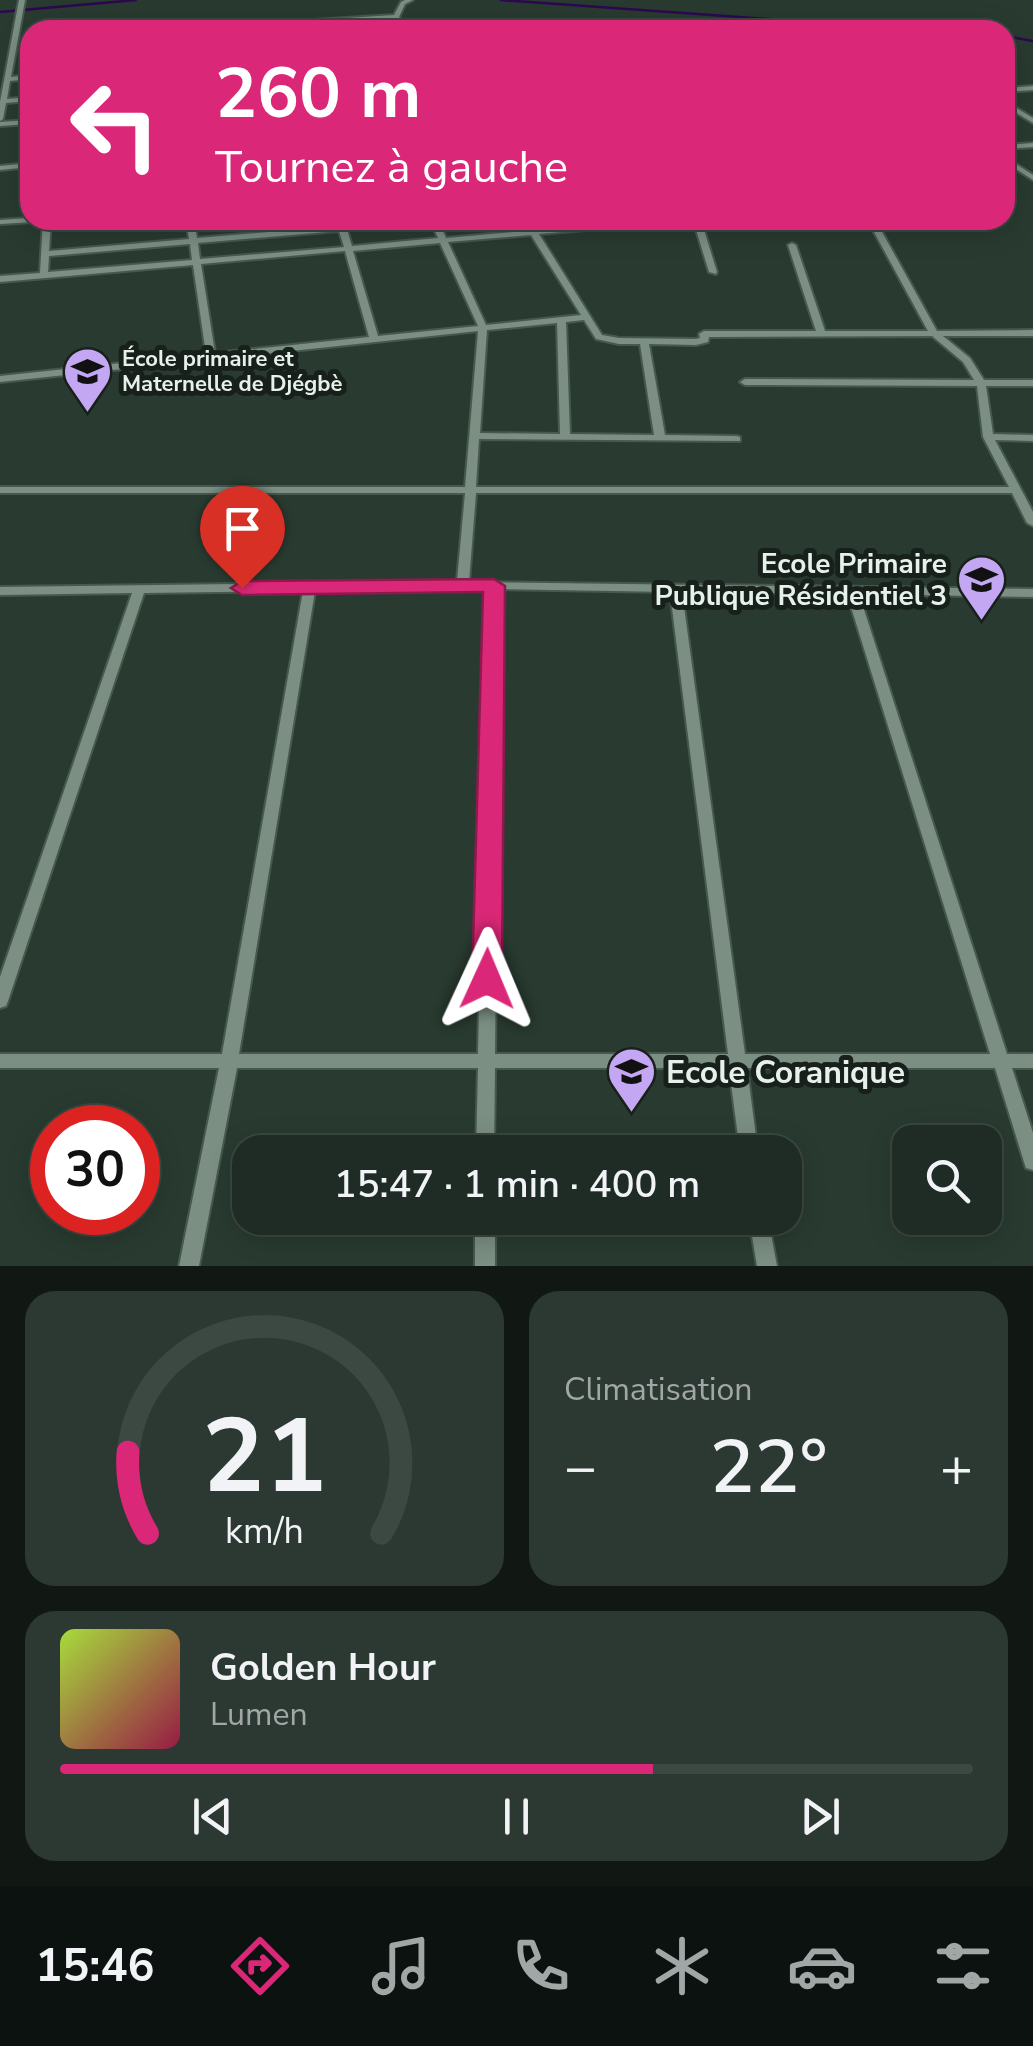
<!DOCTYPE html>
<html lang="fr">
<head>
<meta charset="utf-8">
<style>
  :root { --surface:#1f2c25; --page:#2c3832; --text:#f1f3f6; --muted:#a1a7a7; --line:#3c4842; --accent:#db2777 }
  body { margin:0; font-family:"Nunito Sans",sans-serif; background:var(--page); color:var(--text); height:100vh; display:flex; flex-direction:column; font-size:38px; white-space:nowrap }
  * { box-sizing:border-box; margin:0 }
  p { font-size:32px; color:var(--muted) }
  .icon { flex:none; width:55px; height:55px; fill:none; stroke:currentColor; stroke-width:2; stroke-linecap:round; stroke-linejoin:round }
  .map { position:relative; height:1266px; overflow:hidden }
  .sheet { display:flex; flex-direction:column; gap:25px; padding:25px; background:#111814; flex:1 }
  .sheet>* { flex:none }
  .banner { position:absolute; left:20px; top:20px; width:995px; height:210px; border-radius:30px; box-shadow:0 5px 25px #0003,0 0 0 2px var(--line); background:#db2777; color:#fff; overflow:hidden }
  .fabs { position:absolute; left:892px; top:1125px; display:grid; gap:20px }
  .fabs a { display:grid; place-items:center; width:110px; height:110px; border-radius:20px; background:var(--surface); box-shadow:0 5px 25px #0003,0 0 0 2px var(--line); font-size:50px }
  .speed { position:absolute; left:30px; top:1105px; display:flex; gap:20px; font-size:50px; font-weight:700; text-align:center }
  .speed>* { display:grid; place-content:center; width:130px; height:130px; border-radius:50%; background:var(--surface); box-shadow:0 5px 25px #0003,0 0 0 2px var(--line); line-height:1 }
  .speed .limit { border:15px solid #d22; background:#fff; color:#111 }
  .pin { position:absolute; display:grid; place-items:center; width:85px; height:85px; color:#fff; margin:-102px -42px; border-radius:50% 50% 50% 0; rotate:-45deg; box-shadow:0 0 10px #0007 }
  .pin .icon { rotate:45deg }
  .me { position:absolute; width:110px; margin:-55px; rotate:1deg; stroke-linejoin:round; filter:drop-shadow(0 0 8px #0008) }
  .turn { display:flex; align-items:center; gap:35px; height:210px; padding:0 30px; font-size:45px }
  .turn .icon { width:130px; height:130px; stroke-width:2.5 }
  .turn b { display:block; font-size:70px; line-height:85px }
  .big { font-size:75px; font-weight:600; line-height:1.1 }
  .sheet .tile { flex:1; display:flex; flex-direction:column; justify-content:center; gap:15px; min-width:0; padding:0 35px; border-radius:30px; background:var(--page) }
  .sheet .dial { align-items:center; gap:0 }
  .dial svg { height:260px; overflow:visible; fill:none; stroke:var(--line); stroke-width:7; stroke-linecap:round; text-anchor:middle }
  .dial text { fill:var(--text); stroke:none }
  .song { display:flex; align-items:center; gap:30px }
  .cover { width:120px; height:120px; border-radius:15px; background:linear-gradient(135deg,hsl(80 70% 55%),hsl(340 70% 35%)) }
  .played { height:10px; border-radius:5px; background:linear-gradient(90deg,var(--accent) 65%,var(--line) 65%) }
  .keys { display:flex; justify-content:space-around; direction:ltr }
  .heat { display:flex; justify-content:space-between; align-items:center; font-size:55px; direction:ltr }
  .sheet .tiles { flex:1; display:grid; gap:25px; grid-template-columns:1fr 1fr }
  .tile:last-child { grid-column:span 2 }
  .trip { position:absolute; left:232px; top:1135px; width:570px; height:100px; border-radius:30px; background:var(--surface); box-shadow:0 5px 25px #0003,0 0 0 2px var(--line); font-weight:600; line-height:100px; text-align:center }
  .tabs { display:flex; height:160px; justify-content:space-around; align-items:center; background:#0c120f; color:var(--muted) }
  .tabs .icon { width:70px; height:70px }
  .tabs .on { color:var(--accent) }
  .tabs b { font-size:45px; color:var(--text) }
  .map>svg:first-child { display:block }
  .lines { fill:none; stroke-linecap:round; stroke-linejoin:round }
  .stream { stroke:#2d0850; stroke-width:2.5 }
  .minor-casing { stroke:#485850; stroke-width:4 }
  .minor { fill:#7b8f83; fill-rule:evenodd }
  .route { fill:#db2777; stroke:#8e194d; stroke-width:2.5 }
  .labels { text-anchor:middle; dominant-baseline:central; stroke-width:10; stroke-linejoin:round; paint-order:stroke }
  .far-poi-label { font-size:22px; font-weight:bold; fill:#e6f1eb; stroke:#18201b; text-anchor:start }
  .poi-label { font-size:28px; font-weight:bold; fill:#e6f1eb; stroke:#18201b; text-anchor:end }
  .near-poi-label { font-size:32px; font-weight:bold; fill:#e6f1eb; stroke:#18201b; text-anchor:start }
</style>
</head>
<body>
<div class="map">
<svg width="1033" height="1266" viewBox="0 0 1033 1266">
  <rect width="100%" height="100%" fill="#293b31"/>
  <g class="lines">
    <!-- stream -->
    <path class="stream" d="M501 0 922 30
      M0 12 136 0
      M1005 36 1033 41"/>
    <defs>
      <path id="minor" d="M19 0H25L11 77 30 75V79L10 81 7 99 30 97V101L6 103 3 119 0 121V102Z
        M405 0H413L405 4 399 17 411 30H405L395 19 185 30H151L394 15 401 2Z
        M1033 86V90L1005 92V88Z
        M1005 101 1033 118V123L1005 106Z
        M30 120V124L0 126V122Z
        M1033 143V147L1005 149V145Z
        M1005 157 1033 175V180L1005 162Z
        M30 163V167L0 170V166Z
        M30 218V220H34L33 222 0 224V220Z
        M43 220H51L49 251 189 239 186 220H194L197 238 338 226 336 220H344L352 246 438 238 430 220H438L446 238 649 220H680L676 222 539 234 602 335 619 338 696 339 700 338 699 334 704 331H816L788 245 792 243 796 245 825 331H928L874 232 876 220H884L882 232 937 331 1033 330V336H943L970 358 984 380H1033V386H986L993 434 1033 435V441L995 440 1033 512V526L1027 523 1012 493H476L469 582 1033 589V597L859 594 1007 1054H1033V1068H1012L1033 1133V1170L1026 1168 1024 1162 995 1068H747L758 1152H740L729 1068H495L494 1152H476L478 1068H237L199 1266H179L219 1068H0V1054H222L303 591 144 593 8 1001 6 1006 0 1008V977L132 593 0 595V587L457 581 465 493H0V487H465L478 331 0 382V376L206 354 193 265 0 282V276L40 273ZM339 231 344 247 200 259 198 243ZM531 235 581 315 486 325 448 242ZM440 243 478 326 378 336 353 251ZM190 244 192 260 48 272 49 256ZM345 251 369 337 215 353 201 264ZM584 320 596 339 619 344H640L654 435 570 434 566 322ZM557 323 560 434 480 433 487 330ZM932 336 963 362 974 380 745 379 740 382 745 385 977 386 983 437 1009 487H476L479 439 740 441V437L736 436 665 435 649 344 696 345 708 342 709 337ZM488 589 478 1054H239L315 591ZM500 589 670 592 728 1054H495ZM682 592 847 594 990 1054H745Z
        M693 220H701L717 272 716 274 709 272Z
        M984 220H993L997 224 990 226Z
        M475 1218H495V1266H475Z
        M749 1218H768L777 1266H757Z"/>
    </defs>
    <!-- minor casing -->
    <use href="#minor" class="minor-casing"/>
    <!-- minor -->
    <use href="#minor" class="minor"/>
  </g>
  <!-- route -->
  <path class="route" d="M494 579 505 586 502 979 498 988 487 991 477 988 472 979 483 592 242 595 231 588 242 581Z"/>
  <!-- icons -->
  <defs>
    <symbol id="school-pin" viewBox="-11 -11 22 30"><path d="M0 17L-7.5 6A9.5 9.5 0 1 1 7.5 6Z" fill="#c3a7f2" stroke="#18201b"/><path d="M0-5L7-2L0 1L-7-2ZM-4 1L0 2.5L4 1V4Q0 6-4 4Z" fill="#111"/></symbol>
  </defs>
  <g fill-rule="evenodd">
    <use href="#school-pin" x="60" y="344" width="55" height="75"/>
    <use href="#school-pin" x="954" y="552" width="55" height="75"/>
    <use href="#school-pin" x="604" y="1044" width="55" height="75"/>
  </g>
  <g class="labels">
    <!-- far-poi labels -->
    <g class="far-poi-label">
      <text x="122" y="359">École primaire et<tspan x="122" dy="25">Maternelle de Djégbè</tspan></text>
    </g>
    <!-- poi labels -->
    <g class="poi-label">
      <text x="947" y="564">Ecole Primaire<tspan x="947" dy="32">Publique Résidentiel 3</tspan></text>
    </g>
    <!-- near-poi labels -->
    <g class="near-poi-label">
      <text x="666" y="1072">Ecole Coranique</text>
    </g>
  </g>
</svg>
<div class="fabs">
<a><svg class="icon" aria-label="search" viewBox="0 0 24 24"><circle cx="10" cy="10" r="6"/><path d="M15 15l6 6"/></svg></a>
</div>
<div class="speed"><div class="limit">30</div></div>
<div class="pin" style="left:242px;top:588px;background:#d93025"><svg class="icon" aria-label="arrive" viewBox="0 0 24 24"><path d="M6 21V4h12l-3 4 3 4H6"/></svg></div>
<svg class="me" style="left:487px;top:979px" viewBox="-20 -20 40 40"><path d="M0-17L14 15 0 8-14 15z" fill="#db2777" stroke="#fff" stroke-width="4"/></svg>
<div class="trip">15:47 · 1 min · 400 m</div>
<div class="banner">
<div class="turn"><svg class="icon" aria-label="left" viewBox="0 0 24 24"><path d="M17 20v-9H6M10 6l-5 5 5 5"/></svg><div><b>260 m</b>Tournez à gauche</div></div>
</div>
</div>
<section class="sheet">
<div class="tiles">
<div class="tile dial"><svg viewBox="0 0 100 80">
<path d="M14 69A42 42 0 1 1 86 69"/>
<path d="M14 69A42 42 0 0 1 8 44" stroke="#db2777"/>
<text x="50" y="56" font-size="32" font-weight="700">21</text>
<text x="50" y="72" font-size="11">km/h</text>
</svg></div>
<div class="tile"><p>Climatisation</p>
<div class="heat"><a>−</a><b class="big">22°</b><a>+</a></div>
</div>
<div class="tile">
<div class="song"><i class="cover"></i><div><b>Golden Hour</b><p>Lumen</p></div></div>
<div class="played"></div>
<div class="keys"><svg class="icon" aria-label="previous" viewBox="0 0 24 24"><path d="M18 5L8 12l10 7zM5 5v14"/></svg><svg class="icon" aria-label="pause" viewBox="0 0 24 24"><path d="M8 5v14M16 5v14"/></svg><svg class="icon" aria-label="next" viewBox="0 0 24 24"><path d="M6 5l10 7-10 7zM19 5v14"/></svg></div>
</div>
</div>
</section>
<nav class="tabs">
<b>15:46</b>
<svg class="icon on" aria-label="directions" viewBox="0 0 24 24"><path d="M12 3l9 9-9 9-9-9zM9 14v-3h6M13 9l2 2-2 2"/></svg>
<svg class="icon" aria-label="music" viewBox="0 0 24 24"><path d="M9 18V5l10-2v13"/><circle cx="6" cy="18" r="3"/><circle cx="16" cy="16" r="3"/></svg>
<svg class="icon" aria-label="phone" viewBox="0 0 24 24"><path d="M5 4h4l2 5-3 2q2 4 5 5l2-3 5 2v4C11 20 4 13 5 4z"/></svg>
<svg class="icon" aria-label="climate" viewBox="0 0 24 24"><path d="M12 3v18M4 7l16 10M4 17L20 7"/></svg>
<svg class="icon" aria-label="car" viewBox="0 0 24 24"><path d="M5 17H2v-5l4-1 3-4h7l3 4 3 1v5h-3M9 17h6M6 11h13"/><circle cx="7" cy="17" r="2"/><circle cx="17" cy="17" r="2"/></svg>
<svg class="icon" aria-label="filters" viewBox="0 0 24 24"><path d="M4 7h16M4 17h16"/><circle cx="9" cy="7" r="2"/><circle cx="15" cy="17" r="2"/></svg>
</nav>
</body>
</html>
